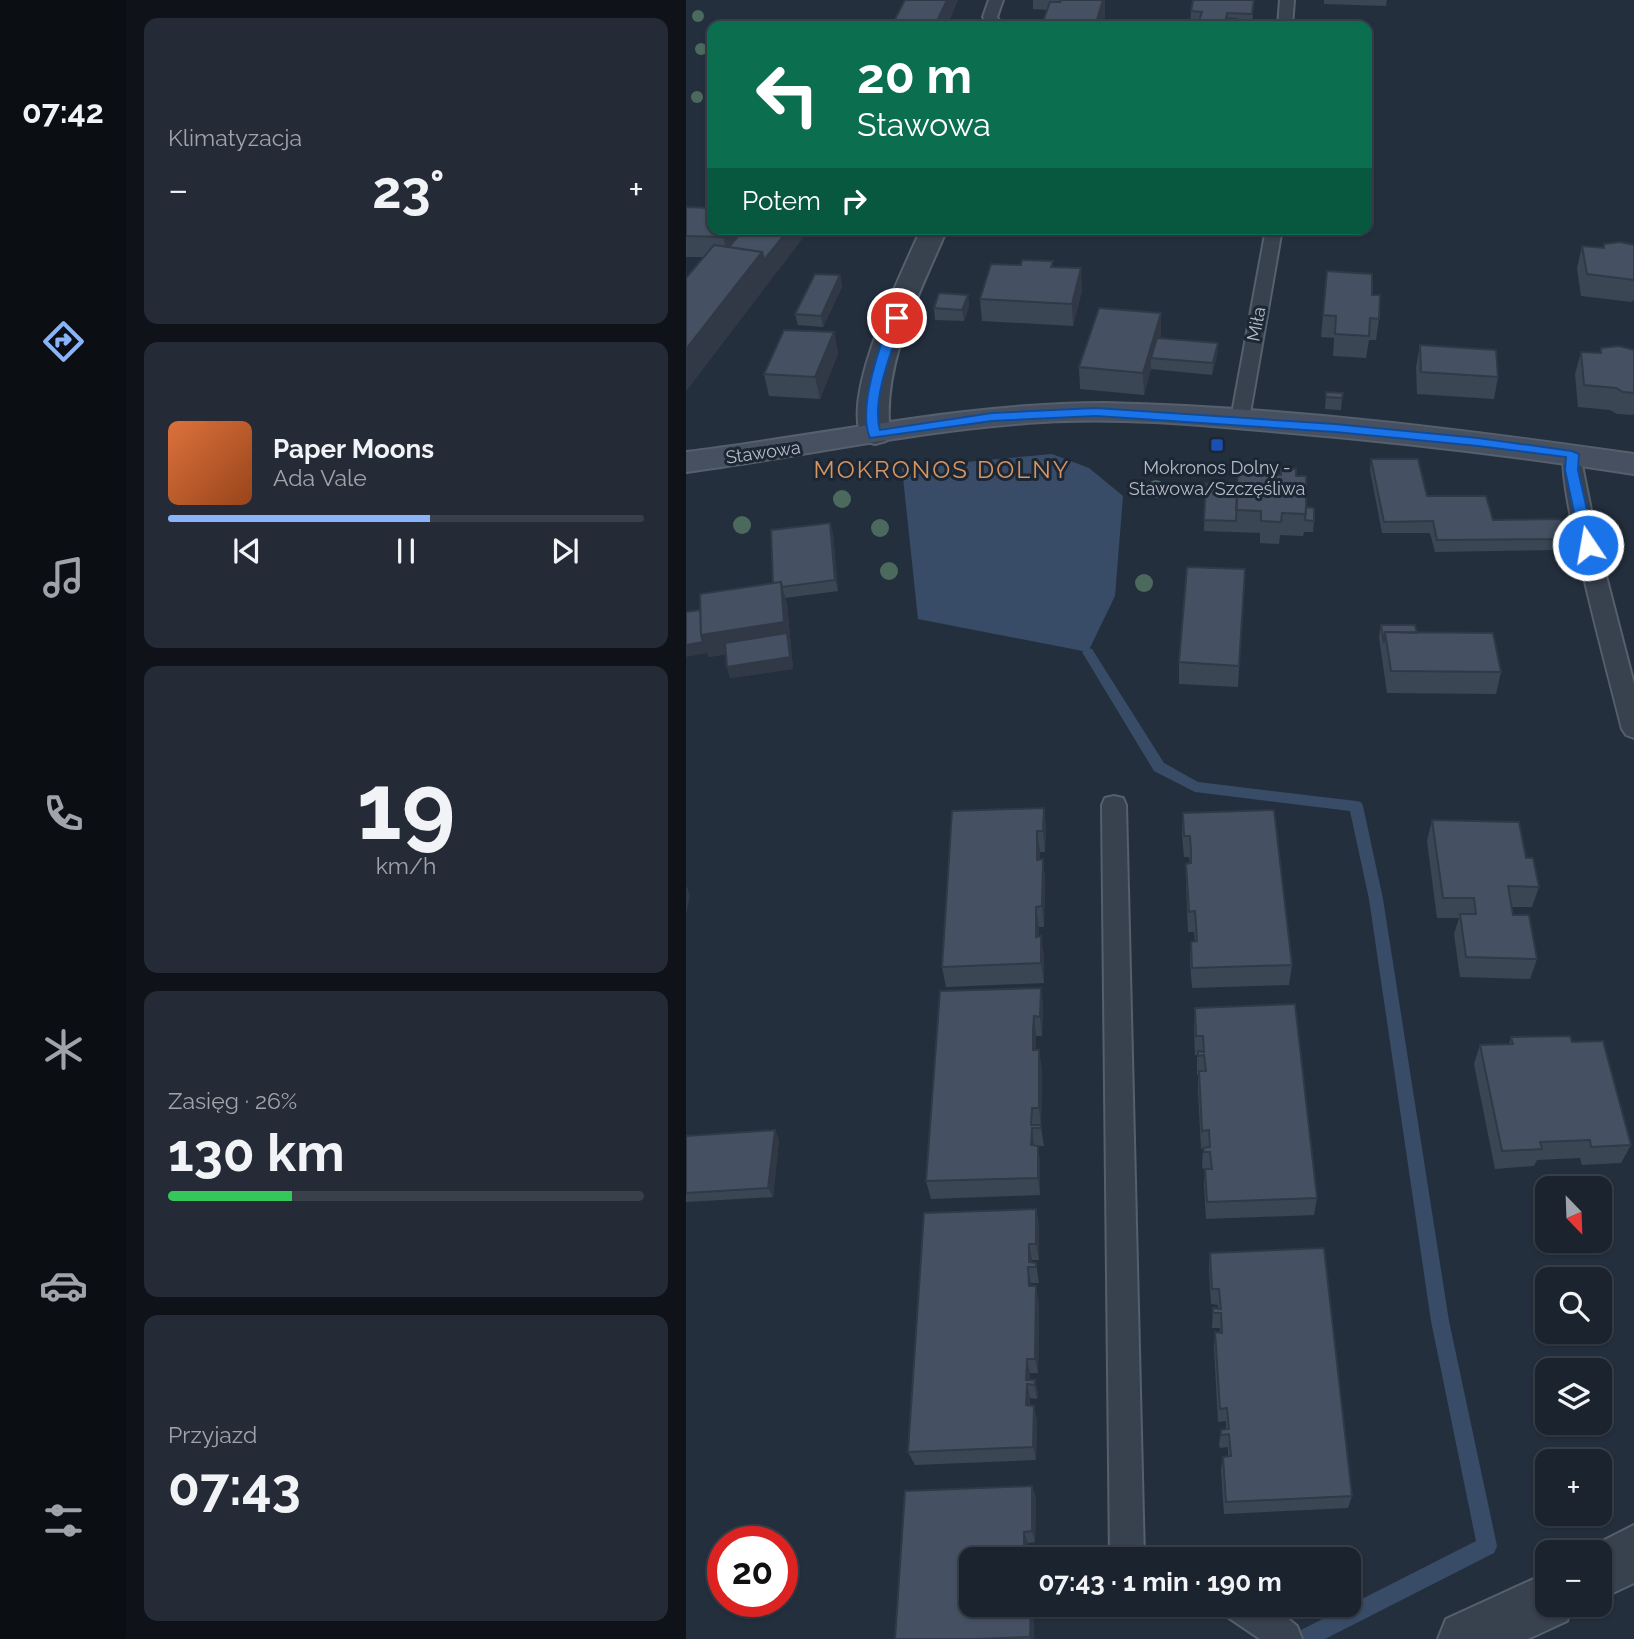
<!DOCTYPE html>
<html lang="pl">
<head>
<meta charset="utf-8">
<style>
  :root { --surface:#1b232e; --page:#242b36; --text:#f1f3f6; --muted:#a0a4aa; --line:#39404a; --accent:#8ab4f8 }
  body { margin:0; font-family:Raleway,sans-serif; background:var(--page); color:var(--text); height:100vh; display:flex; flex-direction:column; font-size:26px; white-space:nowrap }
  * { box-sizing:border-box; margin:0 }
  p { font-size:23px; color:var(--muted) }
  .icon { flex:none; width:38px; height:38px; fill:none; stroke:currentColor; stroke-width:2; stroke-linecap:round; stroke-linejoin:round }
  .map { position:relative; flex:1; overflow:hidden }
  .drawer { display:flex; flex-direction:column; gap:18px; padding:18px; background:#0f1319; width:560px }
  .drawer>* { flex:none }
  .hud { position:absolute; left:21px; top:21px; width:665px; height:214px; border-radius:14px; box-shadow:0 2px 5px #0004,0 0 0 2px var(--line); background:#0b6e4f; color:#fff; overflow:hidden }
  .needle { width:46px; rotate:157deg }
  .tools { position:absolute; left:849px; top:1176px; display:grid; gap:14px }
  .tools a { display:grid; place-items:center; width:77px; height:77px; border-radius:14px; background:var(--surface); box-shadow:0 2px 5px #0004,0 0 0 2px var(--line); font-size:35px }
  .speed { position:absolute; left:21px; top:1526px; display:flex; gap:14px; font-size:35px; font-weight:700; text-align:center }
  .speed>* { display:grid; place-content:center; width:91px; height:91px; border-radius:50%; background:var(--surface); box-shadow:0 2px 5px #0004,0 0 0 2px var(--line); line-height:1 }
  .speed .limit { border:10px solid #d22; background:#fff; color:#111 }
  .pin { position:absolute; display:grid; place-items:center; width:60px; height:60px; color:#fff; margin:-30px; border:4px solid #fff; border-radius:50%; box-shadow:0 2px 7px #0007 }
  .me { position:absolute; width:77px; margin:-38px; rotate:348deg; stroke-linejoin:round; filter:drop-shadow(0 0 5px #0008) }
  .turn { display:flex; align-items:center; gap:24px; height:147px; padding:0 35px; font-size:32px }
  .turn .icon { width:91px; height:91px; stroke-width:2.5 }
  .turn b { display:block; font-size:49px; line-height:60px }
  .then { display:flex; align-items:center; height:66px; padding:0 35px; background:#0003; gap:14px; font-size:26px }
  .big { font-size:52px; font-weight:700; line-height:1.1 }
  .drawer .widget { flex:1; display:flex; flex-direction:column; justify-content:center; gap:10px; min-width:0; padding:0 24px; border-radius:14px; background:var(--page) }
  .drawer .dial { align-items:center; gap:0 }
  .dial b { font-size:91px; line-height:1 }
  .song { display:flex; align-items:center; gap:21px }
  .cover { width:84px; height:84px; border-radius:10px; background:linear-gradient(135deg,hsl(20 70% 55%),hsl(20 70% 35%)) }
  .played { height:7px; border-radius:4px; background:linear-gradient(90deg,var(--accent) 55%,var(--line) 55%) }
  .keys { display:flex; justify-content:space-around; direction:ltr }
  .heat { display:flex; justify-content:space-between; align-items:center; font-size:38px; direction:ltr }
  .charge { height:10px; border-radius:5px; background:linear-gradient(90deg,#34c759 26%,var(--line) 0) }
  .trip { position:absolute; left:273px; top:1547px; width:402px; height:70px; border-radius:14px; background:var(--surface); box-shadow:0 2px 5px #0004,0 0 0 2px var(--line); font-weight:700; line-height:70px; text-align:center }
  main { display:flex; flex:1; min-height:0 }
  .dock { display:flex; flex-direction:column; width:126px; justify-content:space-around; align-items:center; background:#0b0e12; color:var(--muted) }
  .dock .icon { width:49px; height:49px }
  .dock .current { color:var(--accent) }
  .dock b { font-size:32px; color:var(--text) }
  .map>svg:first-child { display:block }
  .water { fill:#394c67 }
  .lines { fill:none; stroke-linecap:round; stroke-linejoin:round }
  .stream { fill:#394c67; fill-rule:evenodd }
  .lane-casing { stroke:#565f6c; stroke-width:4 }
  .street-casing { stroke:#565f6c; stroke-width:4 }
  .secondary-casing { stroke:#565f6c; stroke-width:4 }
  .lane { fill:#38414e; fill-rule:evenodd }
  .street { fill:#38414e; fill-rule:evenodd }
  .secondary { fill:#465061; fill-rule:evenodd }
  .tree { fill:#4b6a5d }
  .wall { fill:#3b4654 }
  .shaded-wall { fill:#303945 }
  .building { fill:#455162; stroke:#303945; stroke-width:2 }
  .route { fill:#1a73e8; stroke:#114b97; stroke-width:2 }
  .transit-dot { fill:#1a4fb4; stroke:#1d2633; stroke-width:2.5 }
  .labels { text-anchor:middle; dominant-baseline:central; stroke-width:6; stroke-linejoin:round; paint-order:stroke }
  .far-street-label { font-size:18px; fill:#b4bcc9; stroke:#1d2633 }
  .far-poi-label { font-size:18px; fill:#b4bcc9; stroke:#1d2633 }
  .quarter-label { font-size:24px; letter-spacing:2px; fill:#d59563; stroke:#1d2633 }
</style>
</head>
<body>
<main>
<nav class="dock">
<b>07:42</b>
<svg class="icon current" aria-label="directions" viewBox="0 0 24 24"><path d="M12 3l9 9-9 9-9-9zM9 14v-3h6M13 9l2 2-2 2"/></svg>
<svg class="icon" aria-label="music" viewBox="0 0 24 24"><path d="M9 18V5l10-2v13"/><circle cx="6" cy="18" r="3"/><circle cx="16" cy="16" r="3"/></svg>
<svg class="icon" aria-label="phone" viewBox="0 0 24 24"><path d="M5 4h4l2 5-3 2q2 4 5 5l2-3 5 2v4C11 20 4 13 5 4z"/></svg>
<svg class="icon" aria-label="climate" viewBox="0 0 24 24"><path d="M12 3v18M4 7l16 10M4 17L20 7"/></svg>
<svg class="icon" aria-label="car" viewBox="0 0 24 24"><path d="M5 17H2v-5l4-1 3-4h7l3 4 3 1v5h-3M9 17h6M6 11h13"/><circle cx="7" cy="17" r="2"/><circle cx="17" cy="17" r="2"/></svg>
<svg class="icon" aria-label="filters" viewBox="0 0 24 24"><path d="M4 7h16M4 17h16"/><circle cx="9" cy="7" r="2"/><circle cx="15" cy="17" r="2"/></svg>
</nav>
<section class="drawer">
<div class="widget"><p>Klimatyzacja</p>
<div class="heat"><a>−</a><b class="big">23°</b><a>+</a></div>
</div>
<div class="widget">
<div class="song"><i class="cover"></i><div><b>Paper Moons</b><p>Ada Vale</p></div></div>
<div class="played"></div>
<div class="keys"><svg class="icon" aria-label="previous" viewBox="0 0 24 24"><path d="M18 5L8 12l10 7zM5 5v14"/></svg><svg class="icon" aria-label="pause" viewBox="0 0 24 24"><path d="M8 5v14M16 5v14"/></svg><svg class="icon" aria-label="next" viewBox="0 0 24 24"><path d="M6 5l10 7-10 7zM19 5v14"/></svg></div>
</div>
<div class="widget dial"><b>19</b><p>km/h</p></div>
<div class="widget"><p>Zasięg · 26%</p><b class="big">130 km</b><div class="charge"></div></div>
<div class="widget"><p>Przyjazd</p><b class="big">07:43</b></div>
</section>
<div class="map">
<svg width="948" height="1639" viewBox="0 0 948 1639">
  <rect width="100%" height="100%" fill="#242f3e"/>
  <!-- water -->
  <path class="water" d="M366 454 403 468 437 496 429 596 402 652 232 619 216 468Z"/>
  <g class="lines">
    <!-- stream -->
    <path class="stream" d="M402 648 406 649 478 763 512 782 670 801 675 802 677 806 697 899 763 1321 811 1546 808 1553 639 1639H608L611 1632 790 1541 745 1321 683 899 664 811 509 792 468 771 396 652Z"/>
    <defs>
      <path id="lane" d="M303 0H317L311 17 317 26H303L297 17Z
        M594 0H608L606 26H592Z
        M580 229H596L563 419 554 425 545 419Z
        M886 448 893 450 912 545 948 684V738L940 735 936 729C927 691 866 470 879 450Z
        M428 796 437 798 440 805 458 1559H424L416 805 419 798Z
        M538 1605H586L611 1626 616 1639H574L543 1618Z"/>
      <path id="street" d="M235 229H261C234 293 195 364 204 435L200 441 189 444 178 441C151 401 217 271 235 229Z
        M948 1525V1583L914 1599V1552H895Z
        M861 1573V1605H887L881 1621 842 1639H752L760 1619Z"/>
      <path id="secondary" d="M419 403C596 407 773 429 948 454V474C831 456 713 442 595 432 516 425 436 417 357 422 237 429 119 456 0 472V452C140 435 278 403 419 403Z"/>
    </defs>
    <!-- lane casing -->
    <use href="#lane" class="lane-casing"/>
    <!-- street casing -->
    <use href="#street" class="street-casing"/>
    <!-- secondary casing -->
    <use href="#secondary" class="secondary-casing"/>
    <!-- lane -->
    <use href="#lane" class="lane"/>
    <!-- street -->
    <use href="#street" class="street"/>
    <!-- secondary -->
    <use href="#secondary" class="secondary"/>
  </g>
  <!-- trees -->
  <g class="tree">
    <circle cx="12" cy="16" r="6"/>
    <circle cx="15" cy="49" r="6"/>
    <circle cx="11" cy="97" r="6"/>
    <circle cx="470" cy="489" r="9"/>
    <circle cx="156" cy="499" r="9"/>
    <circle cx="56" cy="525" r="9"/>
    <circle cx="194" cy="528" r="9"/>
    <circle cx="203" cy="571" r="9"/>
    <circle cx="458" cy="583" r="9"/>
  </g>
  <!-- wall -->
  <path class="wall" d="M272 0 261 25 281 26H207V23Z
    M347 0H419V26H356V24L361 10 347 9Z
    M568 0 566 26H504L505 11Z
    M638 0H701L700 6 638 4Z
    M0 207 26 229 119 235 0 391 17 257H0Z
    M406 229H426L425 232 406 231Z
    M918 244 948 245V300L945 302 895 296 891 268 896 246 917 248Z
    M367 261V267L396 290 387 326 296 321 294 299 335 265Z
    M641 271 686 295 693 319 690 340H683L680 358 647 356 648 338 635 337Z
    M154 275 156 287 137 327 112 325 109 314Z
    M282 295 283 306 278 321 249 320 248 308Z
    M148 332 152 354 134 399 83 396 78 374Z
    M475 335 474 338 532 343 531 355 526 375 465 369 458 395 394 389 393 367Z
    M734 345 812 377 808 399 731 394 730 367Z
    M915 348 948 350V414L946 415 931 414 924 410 892 407 889 374 895 352 913 353Z
    M640 392 656 398 655 410 639 409Z
    M685 459 741 496 807 520 880 539 877 550 749 552 744 533H696L684 470Z
    M610 476 620 507 628 521 627 532H618L617 536 594 535 593 544 574 543V533L518 531 520 483 552 485Z
    M144 523 147 534 152 591 99 598 101 604 107 669 44 678 41 667 40 654 23 657 14 610 87 583Z
    M559 569 552 687 493 684V662Z
    M695 625 731 633 815 672 810 694 701 693 693 637Z
    M358 808 360 829 359 852H354L353 860 357 859 359 880 358 927H353L352 937 358 956V983L260 987 256 967Z
    M497 813 606 965 603 985 506 988 504 962 505 942H509L508 932H502L500 885V864H504L503 857H498L496 834Z
    M746 820 840 858 853 887 846 907H825L827 915 851 959 844 979 774 977 768 934 773 918H751L741 841Z
    M355 988 357 1007 356 1036H350V1050L356 1069 355 1127 358 1146H352L354 1163V1195L245 1199 240 1181Z
    M509 1008 631 1198 628 1215 520 1219 518 1186 519 1169H517L516 1166 517 1149H515L512 1090V1075H511V1055H509L508 1027Z
    M825 1037 886 1042 945 1145 935 1163 896 1165 894 1158 851 1160 848 1166 809 1169 788 1064 794 1045 823 1044Z
    M89 1130 93 1140 87 1197 0 1202V1136Z
    M350 1209 353 1226V1260H346V1263H350L353 1283H345V1286L353 1302 352 1373H344V1380H349L352 1394 351 1399 344 1398V1405L351 1419 350 1460 229 1465 222 1452Z
    M524 1253 666 1496 662 1508 538 1514 535 1470 537 1457H542V1447L534 1448 533 1444 535 1430H540V1421L532 1422 528 1348 529 1332 534 1333V1328H526L527 1308H532V1305L525 1304 523 1269Z
    M346 1486 350 1498 349 1542 342 1543 341 1555H345L347 1559H285V1605H348V1639H209Z"/>
  <!-- shaded-wall -->
  <path class="shaded-wall" d="M261 0H272L260 26 249 25Z
    M417 0H419V26H409Z
    M41 229H56L48 233 50 242 42 256 37 237Z
    M103 229H118L119 235 0 391V349L76 252Z
    M395 268 396 290 387 326 386 304Z
    M154 275 156 287 137 327 135 316Z
    M282 295 283 306 278 321 276 310Z
    M475 313V335L468 358H465V369L458 395 457 373Z
    M148 332 152 354 134 399 129 377Z
    M532 343 531 355 526 375 527 363Z
    M144 523 147 534 152 591 149 580Z
    M95 582 101 604 107 669 44 678 41 667 102 645 23 657 21 653 0 657V645Z
    M358 808 360 829 359 852 357 831Z
    M351 831 354 852 353 865 351 860Z
    M357 859 359 880 358 927 356 906Z
    M0 885 4 895 0 916Z
    M350 907 353 927 352 957 350 937Z
    M355 936 358 956V983L355 963Z
    M355 988 357 1007 356 1036 354 1017Z
    M348 1016 350 1036V1069L347 1050Z
    M353 1050 356 1069 355 1127 353 1108Z
    M346 1128 348 1146 345 1145Z
    M89 1130 93 1140 87 1197 82 1188Z
    M352 1146 354 1163V1195L352 1178Z
    M350 1209 353 1226V1260L350 1244Z
    M343 1244 346 1260V1267L343 1262Z
    M342 1267 345 1283 346 1302 343 1286Z
    M350 1286 353 1302 352 1373 349 1359Z
    M341 1359 344 1373V1384L340 1380Z
    M349 1380 352 1394 351 1399 348 1385Z
    M341 1384 344 1398 343 1419 340 1405Z
    M348 1406 351 1419 350 1460 347 1447Z
    M346 1486 350 1498 349 1542 346 1531Z
    M338 1532 342 1543 341 1559 338 1556Z
    M345 1605H348V1639H345L344 1637Z"/>
  <!-- building -->
  <path class="building" d="M219 0H261L249 25 281 26H236L237 24 207 23Z
    M375 0H417L409 26H365L366 24H356L364 2H374Z
    M507 0H568L566 14 541 13 540 18 551 19 550 26H511L516 12 505 11Z
    M0 207 26 208V229H41L37 237 0 236Z
    M51 229H103L78 260 76 252 43 247 54 234 48 233Z
    M934 242 948 245V280L901 274 896 246 918 248V244Z
    M28 245 76 252 0 349V278Z
    M336 260 367 261 365 267 395 268 386 304 294 299 305 264 335 265Z
    M641 271 686 274V295H694L693 319 684 318 683 336 649 334 650 316 637 315Z
    M129 274 154 275 135 316 109 314Z
    M253 293 282 295 276 310 248 308Z
    M413 308 475 313 457 373 393 367Z
    M98 330 148 332 129 377 78 374Z
    M471 338 532 343 527 363 465 358Z
    M734 345 810 350 812 377 735 372Z
    M933 346 948 350V393L937 392 930 388 898 385 895 352 915 353V348Z
    M640 392 657 393 656 398 640 397Z
    M685 459H732L741 496H800L807 520 875 519 880 539 751 540 747 521 698 522Z
    M595 468 610 469V476H620V514L596 513 595 522 575 521V511L550 510 552 474 595 475Z
    M520 483 552 485 550 521 518 520Z
    M620 507 628 508V521L619 520Z
    M144 523 149 580 96 587 95 582 87 583 85 530Z
    M501 567 559 569 553 666 493 662Z
    M95 582 98 622 15 635 14 594Z
    M14 610 15 635 17 642 0 645V612Z
    M695 625H729L731 633 699 632 698 643Z
    M699 632 807 633 815 672 705 671Z
    M101 633 104 657 41 667 39 643Z
    M358 808 357 831H351V860L357 859 356 906 350 907V937L355 936V963L256 967 266 811Z
    M588 810 606 965 506 968 505 942 511 941 510 925 509 911 503 912 500 864 505 863V851L504 836H498L497 813Z
    M746 820 833 822 840 858H847L853 887 822 886 827 915H843L851 959 780 957 774 914H790L788 898H757Z
    M355 988 354 1017 348 1016 347 1031V1050H353V1108H346L345 1125H355V1128H346L345 1145 352 1146V1178L240 1181 254 991Z
    M609 1004 631 1198 521 1202 519 1169H526L524 1152H518L517 1148 524 1147 523 1130 516 1131 513 1071H520L518 1055 512 1056V1051L518 1052 517 1036H510L509 1008Z
    M884 1036 886 1042 917 1041 945 1145 905 1147 904 1140 880 1141 854 1142 856 1149 816 1151 794 1045 827 1044 825 1037Z
    M89 1130 82 1188 0 1193V1136Z
    M350 1209V1244H343V1262L350 1263V1267H342L343 1286H350L349 1359H341L340 1380H349L348 1385 341 1384 340 1405 348 1406 347 1447 222 1452 238 1213Z
    M638 1248 666 1496 540 1502 537 1457 545 1456 543 1434 535 1435V1430L543 1429 541 1408 534 1409 529 1332 536 1333 535 1313H527V1308L535 1309 533 1289H526L524 1253Z
    M346 1486V1531L338 1532V1556L345 1555V1559H285V1605H345L344 1637 289 1639H209L219 1491Z"/>
  <!-- route -->
  <path class="route" d="M207 315 217 318C207 347 185 400 194 430L306 413 410 408 649 424 792 438 886 451 893 454 892 470 909 545 902 550 895 545 879 470 880 457 792 446 649 432 410 416 306 421 184 438C171 410 194 342 207 315Z"/>
  <!-- markers -->
  <rect class="transit-dot" x="524" y="438" width="14" height="14" rx="3.5"/>
  <g class="labels">
    <!-- far-street labels -->
    <g class="far-street-label">
      <text transform="translate(570 324) rotate(-79)">Miła</text>
      <text transform="translate(77 452) rotate(-8)">Stawowa</text>
    </g>
    <!-- far-poi labels -->
    <g class="far-poi-label">
      <text x="531" y="467">Mokronos Dolny -<tspan x="531" dy="21">Stawowa/Szczęśliwa</tspan></text>
    </g>
    <!-- quarter labels -->
    <g class="quarter-label">
      <text x="256" y="469">MOKRONOS DOLNY</text>
    </g>
  </g>
</svg>
<div class="tools">
<a><svg class="needle" viewBox="-14 -14 28 28"><path d="M0-13l5 13h-10z" fill="#e53935"/><path d="M0 13l5-13h-10z" fill="#a0a4aa"/></svg></a>
<a><svg class="icon" aria-label="search" viewBox="0 0 24 24"><circle cx="10" cy="10" r="6"/><path d="M15 15l6 6"/></svg></a>
<a><svg class="icon" aria-label="layers" viewBox="0 0 24 24"><path d="M12 4l9 5-9 5-9-5zM3 14l9 5 9-5"/></svg></a>
<a>+</a>
<a>−</a>
</div>
<div class="speed"><div class="limit">20</div></div>
<div class="pin" style="left:211px;top:318px;background:#d93025"><svg class="icon" aria-label="arrive" viewBox="0 0 24 24"><path d="M6 21V4h12l-3 4 3 4H6"/></svg></div>
<svg class="me" style="left:902px;top:545px" viewBox="-20 -20 40 40"><circle r="17" fill="#1a73e8" stroke="#fff" stroke-width="3"/><path d="M0-11L8 9 0 5-8 9z" fill="#fff"/></svg>
<div class="trip">07:43 · 1 min · 190 m</div>
<div class="hud">
<div class="turn"><svg class="icon" aria-label="left" viewBox="0 0 24 24"><path d="M17 20v-9H6M10 6l-5 5 5 5"/></svg><div><b>20 m</b>Stawowa</div></div>
<div class="then">Potem<svg class="icon" aria-label="right" viewBox="0 0 24 24"><path d="M7 20v-9h11M14 6l5 5-5 5"/></svg></div>
</div>
</div>
</main>
</body>
</html>
